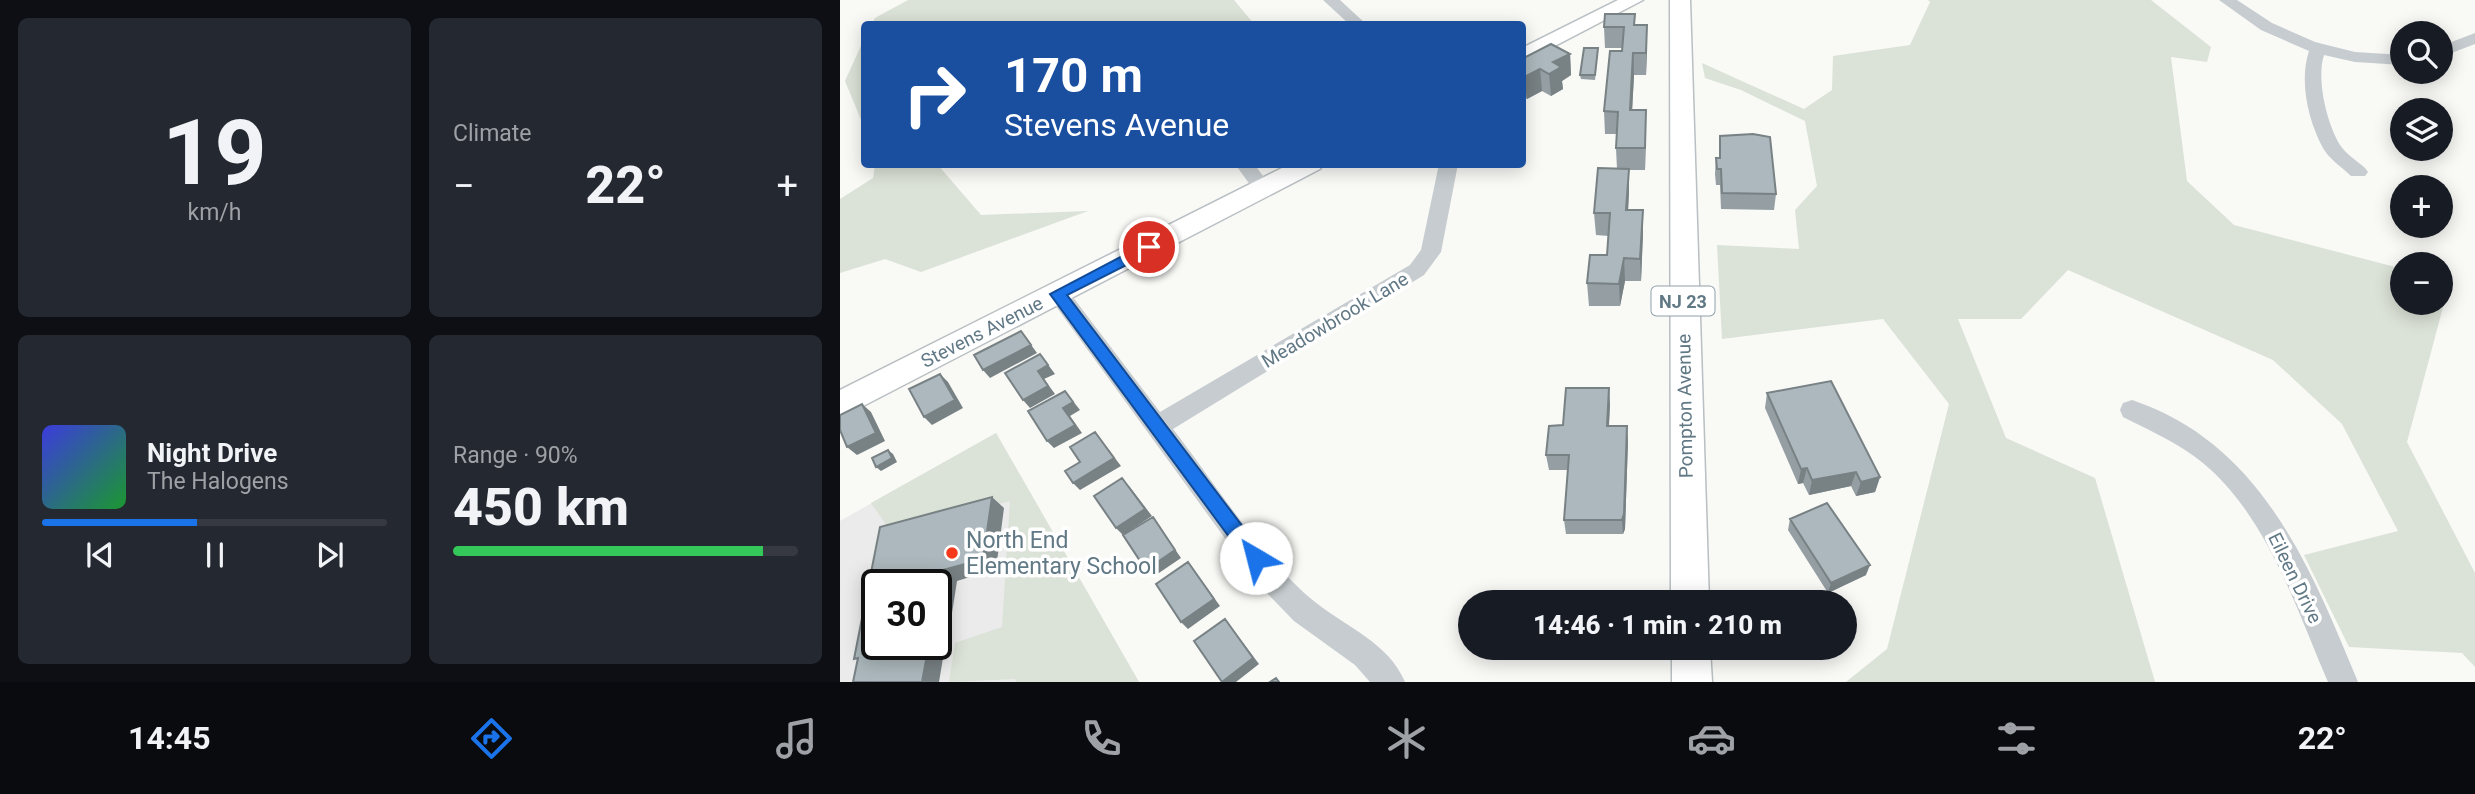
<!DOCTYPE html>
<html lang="en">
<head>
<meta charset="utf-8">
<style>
  :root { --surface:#171b24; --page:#242831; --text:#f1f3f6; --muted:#9ea1a6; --line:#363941; --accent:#1a73e8 }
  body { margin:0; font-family:Roboto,sans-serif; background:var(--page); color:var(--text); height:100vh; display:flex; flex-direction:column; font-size:26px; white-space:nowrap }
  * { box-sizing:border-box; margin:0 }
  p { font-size:23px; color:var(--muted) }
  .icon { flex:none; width:38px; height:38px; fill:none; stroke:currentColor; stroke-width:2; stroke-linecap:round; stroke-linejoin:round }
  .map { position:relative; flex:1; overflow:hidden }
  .details { display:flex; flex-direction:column; gap:18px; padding:18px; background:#0d0f14; width:840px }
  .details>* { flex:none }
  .top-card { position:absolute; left:21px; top:21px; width:665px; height:147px; border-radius:7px; box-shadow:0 4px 18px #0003; background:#1a4fa0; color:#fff; overflow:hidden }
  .tools { position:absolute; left:1550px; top:21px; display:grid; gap:14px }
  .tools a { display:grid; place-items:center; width:63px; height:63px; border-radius:50%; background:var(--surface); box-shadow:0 4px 18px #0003; font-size:35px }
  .speed { position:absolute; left:21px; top:569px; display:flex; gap:14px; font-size:35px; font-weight:700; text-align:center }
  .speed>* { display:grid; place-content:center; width:91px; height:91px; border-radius:50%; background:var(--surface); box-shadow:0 4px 18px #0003; line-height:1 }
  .speed .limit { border:4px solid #111; border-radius:10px; background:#fff; color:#111 }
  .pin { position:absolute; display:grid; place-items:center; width:60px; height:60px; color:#fff; margin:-30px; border:4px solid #fff; border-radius:50%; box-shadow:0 2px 7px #0007 }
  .me { position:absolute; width:77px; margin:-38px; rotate:323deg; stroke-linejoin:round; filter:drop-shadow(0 0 5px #0008) }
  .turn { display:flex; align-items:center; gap:24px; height:147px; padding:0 28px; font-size:32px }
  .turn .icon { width:91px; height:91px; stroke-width:2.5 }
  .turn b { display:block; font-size:49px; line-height:60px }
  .big { font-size:52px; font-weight:800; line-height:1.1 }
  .details .widget { flex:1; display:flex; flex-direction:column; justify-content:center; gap:10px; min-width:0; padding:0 24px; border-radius:10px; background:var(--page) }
  .details .dial { align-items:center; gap:0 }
  .dial b { font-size:91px; line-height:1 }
  .song { display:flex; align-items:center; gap:21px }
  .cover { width:84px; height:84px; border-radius:10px; background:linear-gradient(135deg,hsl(240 70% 55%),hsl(130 70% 35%)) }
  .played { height:7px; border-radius:4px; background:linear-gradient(90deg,var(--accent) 45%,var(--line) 45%) }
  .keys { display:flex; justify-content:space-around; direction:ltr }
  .heat { display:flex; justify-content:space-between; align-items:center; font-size:38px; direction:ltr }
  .charge { height:10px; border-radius:5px; background:linear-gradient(90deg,#34c759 90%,var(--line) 0) }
  .details .tiles { flex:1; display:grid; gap:18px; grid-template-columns:repeat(2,1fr) }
  .trip { position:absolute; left:618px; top:590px; width:399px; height:70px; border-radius:35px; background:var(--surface); box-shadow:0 4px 18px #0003; font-weight:800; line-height:70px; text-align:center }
  .menu { display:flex; height:112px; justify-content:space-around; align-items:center; background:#090b0e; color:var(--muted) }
  .menu .icon { width:49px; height:49px }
  .menu .active { color:var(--accent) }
  .menu b { font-size:32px; color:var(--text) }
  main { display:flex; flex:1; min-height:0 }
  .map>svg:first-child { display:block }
  .built { fill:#eaebea; fill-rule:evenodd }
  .green { fill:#dbe2d7 }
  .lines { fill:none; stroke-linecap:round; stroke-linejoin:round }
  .major-casing { stroke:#b9bfc2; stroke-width:3 }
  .minor { fill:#c6cccf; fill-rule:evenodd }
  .major { fill:#fff; fill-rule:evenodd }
  .wall { fill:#949ea3 }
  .shaded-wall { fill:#788184 }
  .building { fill:#acb8bd; stroke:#788184; stroke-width:2 }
  .route { fill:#1a73e8; stroke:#114b97; stroke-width:2 }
  .poi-dot { fill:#f5391a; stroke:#fff; stroke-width:2.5 }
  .labels { text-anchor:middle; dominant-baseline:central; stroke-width:7; stroke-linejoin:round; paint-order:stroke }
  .shield { fill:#fff; stroke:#90a0aa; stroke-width:2 }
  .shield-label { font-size:18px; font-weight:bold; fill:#617885 }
  .street-label { font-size:19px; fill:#617885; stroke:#fff }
  .near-poi-label { font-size:23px; fill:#617885; stroke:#fff; text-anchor:start }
</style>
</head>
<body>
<main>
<section class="details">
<div class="tiles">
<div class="widget dial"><b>19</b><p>km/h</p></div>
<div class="widget"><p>Climate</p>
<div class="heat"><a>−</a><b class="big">22°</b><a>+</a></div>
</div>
<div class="widget">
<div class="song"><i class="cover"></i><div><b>Night Drive</b><p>The Halogens</p></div></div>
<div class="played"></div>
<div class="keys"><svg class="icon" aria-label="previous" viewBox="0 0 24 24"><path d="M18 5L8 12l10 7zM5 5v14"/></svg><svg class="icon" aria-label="pause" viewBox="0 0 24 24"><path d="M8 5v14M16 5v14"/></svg><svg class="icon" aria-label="next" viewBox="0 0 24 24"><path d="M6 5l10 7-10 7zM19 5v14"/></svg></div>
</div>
<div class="widget"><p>Range · 90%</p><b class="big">450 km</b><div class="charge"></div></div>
</div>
</section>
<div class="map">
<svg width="1635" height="682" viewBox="0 0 1635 682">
  <rect width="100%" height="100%" fill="#f9f9f6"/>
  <!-- built -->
  <path class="built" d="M156 433 299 682H0V521ZM37 584H96V644H37Z"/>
  <!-- green -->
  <path class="green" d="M68 0H394L414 24H32L35 18Z
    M1088 0H1311L1371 47 1367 62 1331 57 1347 181 1394 225 1563 269V303H1601V279L1610 281 1567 442 1635 573V667L1622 653 1509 647 1464 555 1558 531 1502 424 1433 360 1228 270 1181 319H1118L1166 438 1255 478 1315 682H1006L1047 649 1109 404 1043 319 882 339 877 245 959 249 955 210 977 186 965 121 901 90 865 78 862 63 964 109 992 90 993 56 1070 45 1090 2Z
    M24 39V127L5 81Z
    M35 165H98L141 215 248 211 81 272 45 259 0 273V199L33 178Z
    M156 433 299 682H176L175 679 109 682 115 643 162 627 170 501 52 533 31 503Z"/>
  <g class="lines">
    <defs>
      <path id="major" d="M778 0H803L682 63V48Z
        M830 0H850L869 602H831Z
        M450 164H483L480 169 0 418V390Z
        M832 648H870L872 682H832Z"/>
    </defs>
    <!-- major casing -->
    <use href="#major" class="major-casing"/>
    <!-- minor -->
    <path class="minor" d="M483 0H500L526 24H509Z
      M1379 0H1397L1432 23 1475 42 1515 52 1563 55V65L1515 62 1484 55C1476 79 1487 124 1500 145 1506 154 1517 161 1525 168L1528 172 1525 176H1511C1503 168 1489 159 1483 148 1468 120 1459 81 1469 51L1421 30Z
      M1635 33V44L1601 57V46Z
      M395 164H414L433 189 430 193H416Z
      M599 164H618L601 252 584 275 333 429C375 483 422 559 475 602 506 627 549 643 565 682H530L515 665 454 621 419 585 207 294 210 288H226L320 412 570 265 581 250Z
      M1292 400C1421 443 1470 566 1518 682H1488C1456 608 1427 516 1363 463 1338 443 1311 431 1283 417L1280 410 1283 403Z"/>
    <!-- major -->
    <use href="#major" class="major"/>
  </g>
  <!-- wall -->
  <path class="wall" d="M795 25 807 47 806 75H794L792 110H806L805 170H789V191L788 210H803V233L801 281H785L780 306H749L747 283 767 255 769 236 756 235 754 213 777 169 776 148 777 134H765L764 111 783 48H765L764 27Z
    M758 52 755 80 741 79 740 75Z
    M730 54 731 75 722 81 723 89 711 96 702 91 687 99 682 96V59Z
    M880 136 936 194 934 210 881 209 880 185H876L875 174 876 158H879Z
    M927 393 1040 477 1035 492 1016 496 1011 486 969 495 963 483 958 484 925 408Z
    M770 404 769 426 788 441 785 529 783 534H726L724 520 728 470H709L706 455 723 425Z
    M950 519 1026 575 988 593 948 530Z"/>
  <!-- shaded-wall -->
  <path class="shaded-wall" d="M807 25V47L806 75V53Z
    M793 53 794 75 791 132 790 110Z
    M730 54 731 75 722 81 723 89 711 96 709 74 713 62Z
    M700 69 702 91 687 99 684 77Z
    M806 110V132L805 170V148Z
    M789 169V191L787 233 786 210Z
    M803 210V233L801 281 800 259Z
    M784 258 785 281 780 306 779 284Z
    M181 331 197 353 150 378 143 370Z
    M200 354 215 374 204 379 215 394 190 408 183 400 198 371Z
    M100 374 108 382 123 408 92 425 84 417Z
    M769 388 770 404 768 441 767 426Z
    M225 391 240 410 230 416 242 433 214 448 207 441 223 408Z
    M22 404 31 412 45 441 17 455 7 447Z
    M787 426 788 441 785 529 783 534 782 520Z
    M255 432 281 466 240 490 233 483Z
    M48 450 53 454 57 462 41 471 36 467Z
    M967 468 963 483 958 484 961 469Z
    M1016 472 1011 486 969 495 972 480Z
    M1040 477 1035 492 1016 496 1021 482Z
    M289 486 312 516 283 535 276 528Z
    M152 497 164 508 156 569 117 581 107 645 100 647V649L104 652 99 682H82L85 644H96V612L103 570Z
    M313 517 341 558 313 577 306 570Z
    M348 562 380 606 348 629 341 622Z
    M1030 565 1026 575 988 593 991 583Z
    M385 619 419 664 396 682H382Z"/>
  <!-- building -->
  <path class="building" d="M765 14H795L794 25H807L806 53H793L790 110H806L805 148H776L778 112 764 111 770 51H782L784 27H764Z
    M711 44 730 54 713 62 721 67 709 74 700 69 684 77 682 76V59Z
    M744 48H758L755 75H740Z
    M913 134 930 137 936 194 882 193 881 169H877L876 158H880V136Z
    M758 168 789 169 786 210H803L800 259 784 258 779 284 747 283 750 255H767L770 213H754Z
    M181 331 191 345 143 370 134 355Z
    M200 354 208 365 198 371 208 386 183 400 165 373Z
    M100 374 115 400 84 417 69 389Z
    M991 381 1040 477 1021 482 1016 472 972 480 967 468 961 469 927 393Z
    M726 388H769L767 426H787L784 514 782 520H724L729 455H706L709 426 723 425Z
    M225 391 233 402 223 408 235 425 207 441 188 411Z
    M22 404 36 433 7 447 0 430V415Z
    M255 432 274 458 233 483 225 471 240 462 230 447Z
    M48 450 52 458 36 467 32 458Z
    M282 478 305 509 276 528 254 496Z
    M152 497 143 559 103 570 96 612V584H37V644H89L82 682H13L18 658 14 659 40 527Z
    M987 503 1030 565 991 583 950 519Z
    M313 517 335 550 306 570 283 535Z
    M348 562 374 599 341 622 316 584Z
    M385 619 413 658 382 682 354 641Z
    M436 678 439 682H430Z"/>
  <!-- route -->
  <path class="route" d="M309 242 316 247 314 251 227 295 422 552 425 558 422 564 416 567 409 564 210 294Z"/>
  <!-- markers -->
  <circle class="poi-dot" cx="112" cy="553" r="7"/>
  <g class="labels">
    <!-- shield labels -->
    <rect class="shield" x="811.5" y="286.5" width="63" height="29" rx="5"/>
    <g class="shield-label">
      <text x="843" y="301">NJ 23</text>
    </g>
    <!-- street labels -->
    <g class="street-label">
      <text transform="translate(495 320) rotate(-31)">Meadowbrook Lane</text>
      <text transform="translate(142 332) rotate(-27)">Stevens Avenue</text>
      <text transform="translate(845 406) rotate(-91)">Pompton Avenue</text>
      <text transform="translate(1455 578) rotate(64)">Eileen Drive</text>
    </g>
    <!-- near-poi labels -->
    <g class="near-poi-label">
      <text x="126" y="540">North End<tspan x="126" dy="26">Elementary School</tspan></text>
    </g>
  </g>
</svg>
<div class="tools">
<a><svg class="icon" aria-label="search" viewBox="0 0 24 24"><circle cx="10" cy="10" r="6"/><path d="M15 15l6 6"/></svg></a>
<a><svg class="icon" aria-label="layers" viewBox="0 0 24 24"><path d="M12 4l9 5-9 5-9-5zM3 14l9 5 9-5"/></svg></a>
<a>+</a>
<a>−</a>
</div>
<div class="speed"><div class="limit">30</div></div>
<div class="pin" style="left:309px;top:247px;background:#d93025"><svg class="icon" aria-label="arrive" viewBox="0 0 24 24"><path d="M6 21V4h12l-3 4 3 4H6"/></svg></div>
<svg class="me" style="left:416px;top:558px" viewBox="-20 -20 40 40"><circle r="19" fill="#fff"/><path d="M0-13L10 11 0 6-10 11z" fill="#1a73e8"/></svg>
<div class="trip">14:46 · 1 min · 210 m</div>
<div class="top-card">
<div class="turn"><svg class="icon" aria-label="right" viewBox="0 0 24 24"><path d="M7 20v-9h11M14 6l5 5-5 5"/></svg><div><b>170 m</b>Stevens Avenue</div></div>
</div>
</div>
</main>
<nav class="menu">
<b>14:45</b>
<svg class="icon active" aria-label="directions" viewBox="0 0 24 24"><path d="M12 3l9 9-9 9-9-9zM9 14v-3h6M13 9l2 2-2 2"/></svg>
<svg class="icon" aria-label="music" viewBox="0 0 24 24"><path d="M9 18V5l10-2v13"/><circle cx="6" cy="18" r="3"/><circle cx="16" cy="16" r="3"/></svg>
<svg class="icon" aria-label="phone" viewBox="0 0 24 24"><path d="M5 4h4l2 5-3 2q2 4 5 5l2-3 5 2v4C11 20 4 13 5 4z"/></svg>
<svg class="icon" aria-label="climate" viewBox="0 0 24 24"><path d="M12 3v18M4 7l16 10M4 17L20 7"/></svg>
<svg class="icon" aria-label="car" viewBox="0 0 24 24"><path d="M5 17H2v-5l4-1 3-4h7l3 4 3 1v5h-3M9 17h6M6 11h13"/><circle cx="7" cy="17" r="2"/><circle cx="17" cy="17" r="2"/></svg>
<svg class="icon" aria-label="filters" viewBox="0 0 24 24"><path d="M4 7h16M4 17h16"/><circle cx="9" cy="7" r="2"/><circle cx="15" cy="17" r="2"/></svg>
<b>22°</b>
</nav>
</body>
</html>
